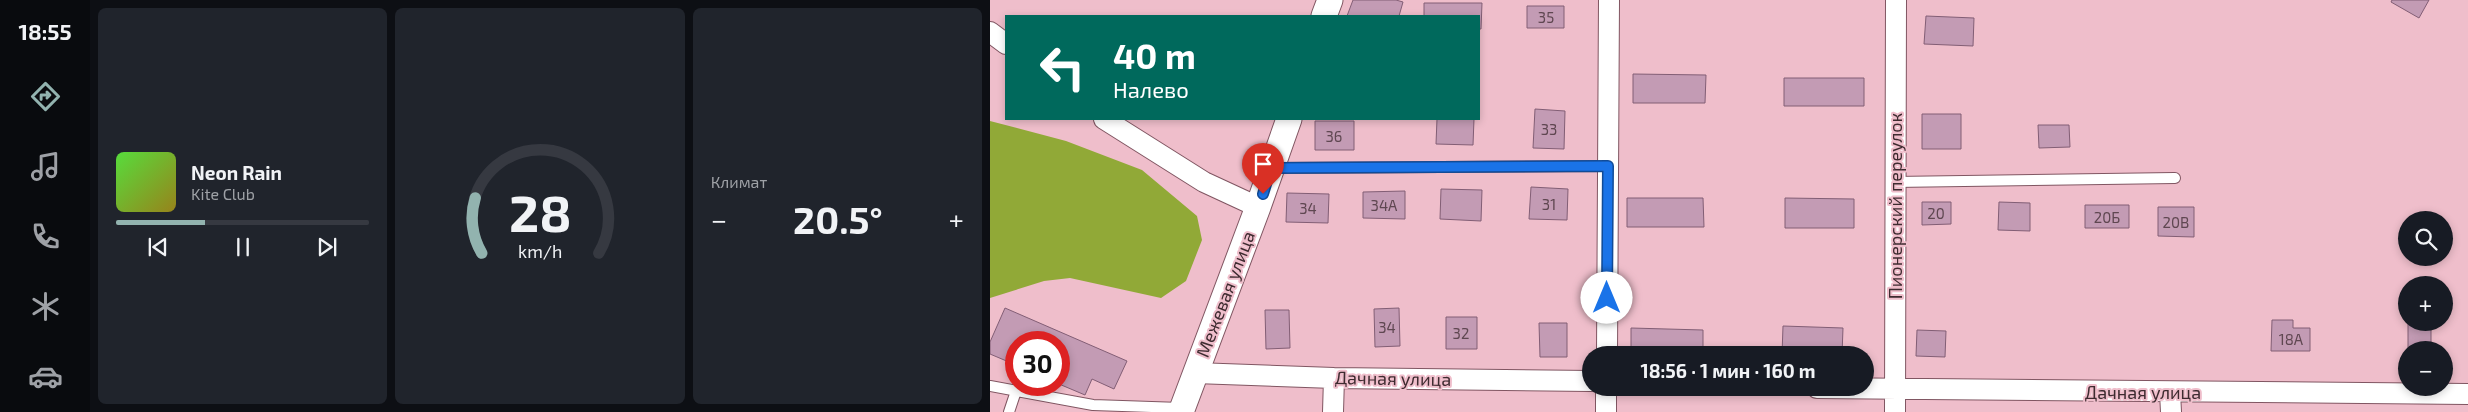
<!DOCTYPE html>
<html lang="ru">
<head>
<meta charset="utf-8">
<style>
  :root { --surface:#171b24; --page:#20242c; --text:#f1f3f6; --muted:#9ea1a6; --line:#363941; --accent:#92b3af }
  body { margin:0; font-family:"Exo 2",sans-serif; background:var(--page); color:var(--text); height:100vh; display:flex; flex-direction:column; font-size:19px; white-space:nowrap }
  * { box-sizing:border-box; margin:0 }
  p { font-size:16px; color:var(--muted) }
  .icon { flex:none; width:28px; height:28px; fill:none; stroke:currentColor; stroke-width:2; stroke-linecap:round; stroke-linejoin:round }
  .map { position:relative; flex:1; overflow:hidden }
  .panel { display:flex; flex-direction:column; gap:8px; padding:8px; background:#0d0f14; width:900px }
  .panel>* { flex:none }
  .banner { position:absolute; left:15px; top:15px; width:475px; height:105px; border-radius:0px; box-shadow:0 2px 8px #0003; background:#00695c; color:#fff; overflow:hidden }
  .buttons { position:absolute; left:1408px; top:211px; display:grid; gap:10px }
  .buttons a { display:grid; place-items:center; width:55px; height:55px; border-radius:50%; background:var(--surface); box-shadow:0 2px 8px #0003; font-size:25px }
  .speed { position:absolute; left:15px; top:331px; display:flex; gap:10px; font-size:25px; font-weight:700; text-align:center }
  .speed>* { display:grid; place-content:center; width:65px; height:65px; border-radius:50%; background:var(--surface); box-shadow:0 2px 8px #0003; line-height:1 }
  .speed .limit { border:8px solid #d22; background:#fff; color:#111 }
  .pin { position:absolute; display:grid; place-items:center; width:42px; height:42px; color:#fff; margin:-51px -21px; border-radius:50% 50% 50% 0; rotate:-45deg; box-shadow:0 0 5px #0007 }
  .pin .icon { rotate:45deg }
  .me { position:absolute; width:55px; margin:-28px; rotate:0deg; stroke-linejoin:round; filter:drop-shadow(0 0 4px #0008) }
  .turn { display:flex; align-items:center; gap:18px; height:105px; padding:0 25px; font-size:22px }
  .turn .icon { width:65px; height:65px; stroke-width:2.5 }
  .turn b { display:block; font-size:35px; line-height:42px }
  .big { font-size:38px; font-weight:700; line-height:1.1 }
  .panel .tile { flex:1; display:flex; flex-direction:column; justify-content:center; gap:8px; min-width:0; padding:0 18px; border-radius:8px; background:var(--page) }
  .panel .dial { align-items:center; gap:0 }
  .dial svg { height:130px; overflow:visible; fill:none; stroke:var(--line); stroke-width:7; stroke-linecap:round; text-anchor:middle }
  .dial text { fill:var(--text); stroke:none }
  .song { display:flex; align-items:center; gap:15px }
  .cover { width:60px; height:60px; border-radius:8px; background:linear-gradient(135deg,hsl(110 70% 55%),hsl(50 70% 35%)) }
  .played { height:5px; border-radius:2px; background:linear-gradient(90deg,var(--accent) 35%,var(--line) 35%) }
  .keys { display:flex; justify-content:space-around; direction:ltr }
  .heat { display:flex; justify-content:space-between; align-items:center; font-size:28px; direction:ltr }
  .panel .tiles { flex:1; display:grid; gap:8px; grid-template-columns:repeat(3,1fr) }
  .trip { position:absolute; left:592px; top:346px; width:292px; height:50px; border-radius:25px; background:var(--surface); box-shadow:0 2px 8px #0003; font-weight:700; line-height:50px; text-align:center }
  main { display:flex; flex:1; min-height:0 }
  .menu { display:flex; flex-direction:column; width:90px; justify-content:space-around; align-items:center; background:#090b0e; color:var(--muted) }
  .menu .icon { width:35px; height:35px }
  .menu .on { color:var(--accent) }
  .menu b { font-size:22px; color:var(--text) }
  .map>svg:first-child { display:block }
  .green { fill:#91a937 }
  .building { fill:#c39bb4; stroke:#825e75 }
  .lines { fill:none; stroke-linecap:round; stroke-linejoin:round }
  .service-casing { stroke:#805662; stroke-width:12 }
  .minor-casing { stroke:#805662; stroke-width:22 }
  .tertiary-casing { stroke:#805662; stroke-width:27 }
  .service { stroke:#fff; stroke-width:10 }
  .minor { stroke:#fff; stroke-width:20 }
  .tertiary { stroke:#fff; stroke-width:25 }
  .route-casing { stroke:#114b97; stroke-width:12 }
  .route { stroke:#1a73e8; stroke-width:9 }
  .labels { text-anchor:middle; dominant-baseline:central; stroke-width:4; stroke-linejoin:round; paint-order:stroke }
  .number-label { font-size:15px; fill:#5f4751 }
  .street-label { font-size:18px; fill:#3e2b30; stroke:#efbecb }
</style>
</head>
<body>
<main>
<nav class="menu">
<b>18:55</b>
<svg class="icon on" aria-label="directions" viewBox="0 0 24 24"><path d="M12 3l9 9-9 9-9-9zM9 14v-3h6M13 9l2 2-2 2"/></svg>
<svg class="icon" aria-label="music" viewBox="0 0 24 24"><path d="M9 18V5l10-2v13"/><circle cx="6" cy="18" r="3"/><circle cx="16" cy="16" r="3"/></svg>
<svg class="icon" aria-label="phone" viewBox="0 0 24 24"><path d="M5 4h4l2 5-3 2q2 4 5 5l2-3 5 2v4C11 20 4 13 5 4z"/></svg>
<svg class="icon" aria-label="climate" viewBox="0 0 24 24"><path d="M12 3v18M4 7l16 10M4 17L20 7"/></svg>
<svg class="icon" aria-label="car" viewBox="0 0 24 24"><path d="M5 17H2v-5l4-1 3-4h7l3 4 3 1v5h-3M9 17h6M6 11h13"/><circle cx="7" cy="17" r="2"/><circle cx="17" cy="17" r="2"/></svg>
</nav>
<section class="panel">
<div class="tiles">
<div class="tile">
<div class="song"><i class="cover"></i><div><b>Neon Rain</b><p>Kite Club</p></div></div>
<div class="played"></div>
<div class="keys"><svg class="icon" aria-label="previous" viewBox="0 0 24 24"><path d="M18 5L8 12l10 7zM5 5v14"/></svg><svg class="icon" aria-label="pause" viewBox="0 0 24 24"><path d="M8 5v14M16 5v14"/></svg><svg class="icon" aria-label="next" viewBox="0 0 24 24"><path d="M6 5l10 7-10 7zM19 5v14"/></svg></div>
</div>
<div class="tile dial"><svg viewBox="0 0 100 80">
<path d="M14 69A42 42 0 1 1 86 69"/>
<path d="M14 69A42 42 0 0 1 10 35" stroke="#92b3af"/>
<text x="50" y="56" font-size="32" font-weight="700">28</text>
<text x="50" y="72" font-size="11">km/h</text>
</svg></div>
<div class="tile"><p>Климат</p>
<div class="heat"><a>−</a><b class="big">20.5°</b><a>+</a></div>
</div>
</div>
</section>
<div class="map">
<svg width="1478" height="412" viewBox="0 0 1478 412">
  <rect width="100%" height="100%" fill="#efbecb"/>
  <!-- green -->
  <path class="green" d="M0 121 76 141 152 170 207 216 212 240 196 281 171 298 80 278 54 281 0 298Z"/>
  <!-- building -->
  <path class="building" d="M363 0H406L413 2 409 16H357Z
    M1402 0H1439L1429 18 1401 2Z
    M434 3H492L491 29H489V16H434Z
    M537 6H574V28H537Z
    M936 16 984 18 983 46 934 44Z
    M643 74 716 75 715 103H643Z
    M794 78H874V106H794Z
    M545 109 575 111 574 149 543 148Z
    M932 114H971V149H932Z
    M447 119H484L483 145 446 144Z
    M325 121H364V150H325Z
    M1048 125H1079L1080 147 1049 148Z
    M541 187 578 189 577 220 539 219Z
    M451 189 492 190 491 221 450 219Z
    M415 191V219L373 218V192Z
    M297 193 339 194 338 223 296 222Z
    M637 198H713L714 227H637Z
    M795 198 864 199V228H795Z
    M932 202H961V224L932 225Z
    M1009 202 1040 203V231L1008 230Z
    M1095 205H1139V228H1095Z
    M1168 207H1204V237L1168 236Z
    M15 308 137 361 124 389 102 379 95 395 69 384V342H26V365L0 354V342Z
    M409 308 410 346 385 347 384 309Z
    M275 310H299L300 348 276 349Z
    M456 317H487V349H456Z
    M1282 320H1303V328H1320V351H1281Z
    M1418 322H1441V350H1418Z
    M549 323H577V357H550Z
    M793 326 853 328 852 355H792Z
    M641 328 713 330V355H641Z
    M927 330 956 331 955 357 926 356Z"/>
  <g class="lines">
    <defs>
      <path id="service" d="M282 168 618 166
        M904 182 1185 178
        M0 386 103 405 191 408
        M19 412 26 391"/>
      <path id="minor" d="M0 32 16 44
        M114 119 214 182 268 207
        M617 355 619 0
        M205 373 344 378 601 381
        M827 388 1478 394
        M1180 392 1181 412
        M343 412 344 378
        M616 412V388
        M905 412 906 0"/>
      <path id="tertiary" d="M334 16 340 0
        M191 412 268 207 299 119"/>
    </defs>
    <!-- service casing -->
    <use href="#service" class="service-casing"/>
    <!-- minor casing -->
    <use href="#minor" class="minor-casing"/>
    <!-- tertiary casing -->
    <use href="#tertiary" class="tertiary-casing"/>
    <!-- service -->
    <use href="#service" class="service"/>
    <!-- minor -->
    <use href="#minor" class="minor"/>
    <!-- tertiary -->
    <use href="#tertiary" class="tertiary"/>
  </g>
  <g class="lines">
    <defs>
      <path id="route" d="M273 194 281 168 618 166 617 298"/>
    </defs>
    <!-- route casing -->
    <use href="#route" class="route-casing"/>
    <!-- route -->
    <use href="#route" class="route"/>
  </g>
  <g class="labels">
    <!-- number labels -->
    <g class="number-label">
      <text x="556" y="17">35</text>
      <text x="559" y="129">33</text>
      <text x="344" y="136">36</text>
      <text x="559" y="204">31</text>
      <text x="394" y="205">34А</text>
      <text x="318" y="208">34</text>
      <text x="946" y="213">20</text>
      <text x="1117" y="217">20Б</text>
      <text x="1186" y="222">20В</text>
      <text x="397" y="327">34</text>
      <text x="471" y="333">32</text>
      <text x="1301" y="339">18А</text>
    </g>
    <!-- street labels -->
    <g class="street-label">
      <text transform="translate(905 206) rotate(-90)">Пионерский переулок</text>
      <text transform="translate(235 294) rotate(-69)">Межевая улица</text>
      <text transform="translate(403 378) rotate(1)">Дачная улица</text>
      <text x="1153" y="392">Дачная улица</text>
    </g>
  </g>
</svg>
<div class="buttons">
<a><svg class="icon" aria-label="search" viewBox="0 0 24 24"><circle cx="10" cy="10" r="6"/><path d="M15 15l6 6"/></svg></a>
<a>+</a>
<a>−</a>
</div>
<div class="speed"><div class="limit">30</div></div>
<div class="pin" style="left:273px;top:194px;background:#d93025"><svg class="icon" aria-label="arrive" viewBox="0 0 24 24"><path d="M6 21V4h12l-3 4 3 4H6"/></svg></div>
<svg class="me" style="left:617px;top:298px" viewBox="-20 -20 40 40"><circle r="19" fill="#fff"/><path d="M0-13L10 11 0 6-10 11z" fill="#1a73e8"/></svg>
<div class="trip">18:56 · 1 мин · 160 m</div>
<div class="banner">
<div class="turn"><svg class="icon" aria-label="left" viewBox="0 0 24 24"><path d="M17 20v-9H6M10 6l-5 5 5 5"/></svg><div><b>40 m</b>Налево</div></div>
</div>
</div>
</main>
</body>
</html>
